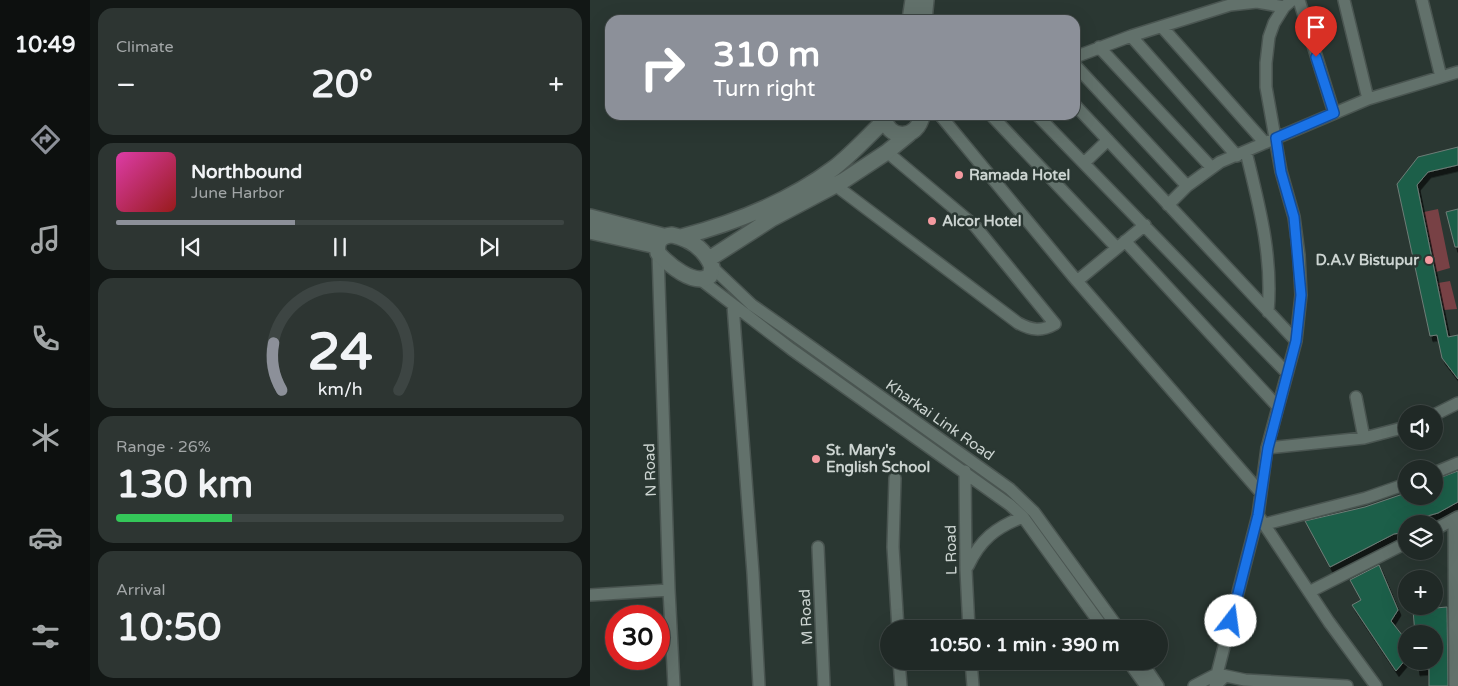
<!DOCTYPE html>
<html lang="en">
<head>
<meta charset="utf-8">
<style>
  :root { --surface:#202926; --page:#2d3532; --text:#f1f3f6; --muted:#a2a6a7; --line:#3d4543; --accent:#8c9099 }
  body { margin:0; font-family:"Varela Round",sans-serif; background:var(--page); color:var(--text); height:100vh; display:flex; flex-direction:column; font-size:19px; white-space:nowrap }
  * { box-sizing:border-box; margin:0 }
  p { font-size:16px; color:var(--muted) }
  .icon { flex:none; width:28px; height:28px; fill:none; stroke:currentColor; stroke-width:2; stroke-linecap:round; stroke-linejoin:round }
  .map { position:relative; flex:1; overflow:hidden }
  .side { display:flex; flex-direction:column; gap:8px; padding:8px; background:#121715; width:500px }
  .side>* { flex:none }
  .hud { position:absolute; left:15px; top:15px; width:475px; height:105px; border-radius:15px; box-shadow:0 5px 20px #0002,0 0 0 1px var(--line); background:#8c9099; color:#fff; overflow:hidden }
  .controls { position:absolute; left:808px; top:405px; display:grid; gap:10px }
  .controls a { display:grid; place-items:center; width:45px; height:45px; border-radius:50%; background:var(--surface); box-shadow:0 5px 20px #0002,0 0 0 1px var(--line); font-size:25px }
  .speed { position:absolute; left:15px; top:605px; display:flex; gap:10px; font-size:25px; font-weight:700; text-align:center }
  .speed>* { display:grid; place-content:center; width:65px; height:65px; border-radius:50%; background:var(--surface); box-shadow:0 5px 20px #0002,0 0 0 1px var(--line); line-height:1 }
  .speed .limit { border:8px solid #d22; background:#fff; color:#111 }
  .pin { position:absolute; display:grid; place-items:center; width:42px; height:42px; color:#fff; margin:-51px -21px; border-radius:50% 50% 50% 0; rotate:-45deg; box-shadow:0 0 5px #0007 }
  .pin .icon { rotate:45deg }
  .me { position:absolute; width:55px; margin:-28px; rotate:15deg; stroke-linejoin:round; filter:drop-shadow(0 0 4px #0008) }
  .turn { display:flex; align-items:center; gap:18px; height:105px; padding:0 25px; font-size:22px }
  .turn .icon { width:65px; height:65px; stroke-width:2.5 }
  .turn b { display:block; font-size:35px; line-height:42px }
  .big { font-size:38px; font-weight:800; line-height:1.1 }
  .side .tile { flex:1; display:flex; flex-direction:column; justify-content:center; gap:8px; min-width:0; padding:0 18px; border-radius:15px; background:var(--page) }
  .side .dial { align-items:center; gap:0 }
  .dial svg { height:130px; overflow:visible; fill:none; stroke:var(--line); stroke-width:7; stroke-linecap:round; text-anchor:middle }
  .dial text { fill:var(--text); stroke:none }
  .song { display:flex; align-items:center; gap:15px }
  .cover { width:60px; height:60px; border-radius:8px; background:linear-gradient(135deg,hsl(320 70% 55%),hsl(0 70% 35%)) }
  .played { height:5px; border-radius:2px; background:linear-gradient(90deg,var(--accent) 40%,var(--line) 40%) }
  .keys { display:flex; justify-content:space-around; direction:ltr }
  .heat { display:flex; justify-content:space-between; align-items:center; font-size:28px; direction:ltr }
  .charge { height:8px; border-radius:4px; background:linear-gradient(90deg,#34c759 26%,var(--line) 0) }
  .trip { position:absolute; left:290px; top:620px; width:288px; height:50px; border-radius:25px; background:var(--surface); box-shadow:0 5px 20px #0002,0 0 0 1px var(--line); font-weight:800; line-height:50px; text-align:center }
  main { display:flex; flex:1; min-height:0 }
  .tabs { display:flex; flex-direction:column; width:90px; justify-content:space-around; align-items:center; background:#0d100f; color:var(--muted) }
  .tabs .icon { width:35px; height:35px }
  .tabs .on { color:var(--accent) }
  .tabs b { font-size:22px; color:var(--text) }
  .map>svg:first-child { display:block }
  .green { fill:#784145 }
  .building { fill:#1e5e4a; stroke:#6e7d77; filter:url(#shadow) }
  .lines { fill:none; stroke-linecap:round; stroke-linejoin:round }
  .street-casing { stroke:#4a5551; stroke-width:14 }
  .secondary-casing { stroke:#4a5551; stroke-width:18 }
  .street { stroke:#62716b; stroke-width:11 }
  .secondary { stroke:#62716b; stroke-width:15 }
  .route-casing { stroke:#114b97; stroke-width:12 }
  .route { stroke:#1a73e8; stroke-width:9 }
  .poi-dot { fill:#f49aa0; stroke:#2a3732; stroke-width:2 }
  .labels { text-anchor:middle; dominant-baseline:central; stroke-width:5; stroke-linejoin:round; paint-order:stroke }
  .poi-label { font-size:15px; font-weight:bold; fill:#ccd4d1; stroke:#2a3732; text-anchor:start }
  .street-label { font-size:15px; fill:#ccd4d1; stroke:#2a3732 }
</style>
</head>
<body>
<main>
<nav class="tabs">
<b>10:49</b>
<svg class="icon on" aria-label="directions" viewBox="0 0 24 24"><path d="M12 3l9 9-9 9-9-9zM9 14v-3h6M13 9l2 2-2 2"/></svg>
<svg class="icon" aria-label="music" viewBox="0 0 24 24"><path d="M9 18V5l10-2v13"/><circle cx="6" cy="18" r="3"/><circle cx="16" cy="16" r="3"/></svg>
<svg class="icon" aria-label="phone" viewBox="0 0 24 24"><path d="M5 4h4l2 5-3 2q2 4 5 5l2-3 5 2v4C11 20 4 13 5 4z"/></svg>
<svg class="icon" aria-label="climate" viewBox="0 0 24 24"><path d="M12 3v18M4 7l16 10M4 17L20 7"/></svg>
<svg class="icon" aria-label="car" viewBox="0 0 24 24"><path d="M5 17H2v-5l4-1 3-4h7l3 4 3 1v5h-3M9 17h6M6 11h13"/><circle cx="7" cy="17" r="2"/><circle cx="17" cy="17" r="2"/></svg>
<svg class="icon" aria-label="filters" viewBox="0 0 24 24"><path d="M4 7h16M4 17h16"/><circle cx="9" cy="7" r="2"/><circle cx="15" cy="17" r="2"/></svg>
</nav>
<section class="side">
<div class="tile"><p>Climate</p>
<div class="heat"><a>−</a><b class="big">20°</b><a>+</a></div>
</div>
<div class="tile">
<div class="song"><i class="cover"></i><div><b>Northbound</b><p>June Harbor</p></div></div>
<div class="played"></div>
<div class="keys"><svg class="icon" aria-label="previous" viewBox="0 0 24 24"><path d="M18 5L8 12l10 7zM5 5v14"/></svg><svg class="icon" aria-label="pause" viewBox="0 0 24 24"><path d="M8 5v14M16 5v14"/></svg><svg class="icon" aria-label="next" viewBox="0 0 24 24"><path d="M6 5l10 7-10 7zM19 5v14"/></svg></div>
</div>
<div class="tile dial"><svg viewBox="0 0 100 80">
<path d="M14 69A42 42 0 1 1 86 69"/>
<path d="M14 69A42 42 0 0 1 9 40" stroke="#8c9099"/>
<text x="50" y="56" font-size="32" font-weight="700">24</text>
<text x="50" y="72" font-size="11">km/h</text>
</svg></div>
<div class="tile"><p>Range · 26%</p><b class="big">130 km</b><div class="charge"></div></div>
<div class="tile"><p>Arrival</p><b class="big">10:50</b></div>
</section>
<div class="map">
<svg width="868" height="686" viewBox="0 0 868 686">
  <defs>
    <filter id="shadow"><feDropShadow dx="3" dy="5.5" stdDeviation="0" flood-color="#0009"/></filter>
  </defs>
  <rect width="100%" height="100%" fill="#2a3732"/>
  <!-- green -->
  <path class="green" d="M848 209 860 268 846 272 834 212Z
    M860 281 867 309 854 310 848 283Z"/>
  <!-- building -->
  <path class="building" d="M868 147V165L838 172 827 185 858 337 868 335V379L852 358 847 335 840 336 807 184 828 157Z
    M868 209V247H865L856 212Z
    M868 471V502L848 513 834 517 824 524H816V529L810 533 804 534 740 567 715 521 775 507 816 493V496H844V480Z
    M789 565 808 610 801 621 816 640V659L806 671 762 605 771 600 760 580Z
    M857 607 858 686H839V669L827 670 826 661H844V634H825L823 610Z"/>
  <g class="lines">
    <defs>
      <path id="street" d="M709 0 744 113
        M754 0 778 99
        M832 0 851 77
        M572 27 675 143
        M541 36 647 156
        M509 47 622 168
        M485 57 541 36 640 5 667 2 694 7
        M485 65 597 186
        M485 105 706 341
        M350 115 487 281 671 493
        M401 115 527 248
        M447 115 697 373
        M656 152C669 205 683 256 678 312
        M494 163 518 140
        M245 185 428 323C441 330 451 332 465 324L385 226 297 152
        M578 205 597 186 630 162 778 99 868 72
        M535 241 688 407
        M68 253 79 590 84 686
        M122 267 162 305 192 326 420 489 444 512 529 629
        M111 280 201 349 420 505 433 517 514 629
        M487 281 555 225
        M143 305 163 573 169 686
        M766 397 774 438
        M844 415 868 403
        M677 448 774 438 816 427
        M375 471 376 570 379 629
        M844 473 868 463
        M305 478 303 547 308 629
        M668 515 739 622 786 686
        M864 519 865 686
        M675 524 776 498 816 484
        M844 530 868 517
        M228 547 234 686
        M378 566C390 540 406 527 433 517
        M719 592 816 543
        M0 595 79 590
        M309 661 311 686
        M381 661 383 686
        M538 661 556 686
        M551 661 568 686
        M627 674 668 515 677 448 706 341 711 295 709 255 704 217 691 171 676 87V63L679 37 684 23 694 7 702 0
        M604 686 627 674 655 680 757 686
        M625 686 635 676"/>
      <path id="secondary" d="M320 20 323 0
        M334 20 336 0
        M294 115C296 141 328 141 332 115
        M0 217 73 236
        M0 231 67 246
        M82 235C100 239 115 249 122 267L120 276C104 287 78 264 68 253 66 241 71 236 82 235Z
        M91 237C144 223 200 201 244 168 262 154 278 136 294 121
        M119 259 183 218 253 181 297 152 319 134"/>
    </defs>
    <!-- street casing -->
    <use href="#street" class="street-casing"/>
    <!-- secondary casing -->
    <use href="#secondary" class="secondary-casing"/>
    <!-- street -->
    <use href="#street" class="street"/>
    <!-- secondary -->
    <use href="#secondary" class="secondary"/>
  </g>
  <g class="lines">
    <defs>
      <path id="route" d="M641 621 668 515 678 448 706 341 711 295 704 217 691 172 686 138 744 113 726 57"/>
    </defs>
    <!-- route casing -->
    <use href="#route" class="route-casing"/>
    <!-- route -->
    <use href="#route" class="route"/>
  </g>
  <!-- markers -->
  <g class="poi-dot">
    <circle cx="369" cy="175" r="5"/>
    <circle cx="342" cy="221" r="5"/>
    <circle cx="839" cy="260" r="5"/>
    <circle cx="226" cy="459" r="5"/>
  </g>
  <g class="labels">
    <!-- poi labels -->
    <g class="poi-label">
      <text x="379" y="175">Ramada Hotel</text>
      <text x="352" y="221">Alcor Hotel</text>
      <text x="829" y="260" text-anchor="end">D.A.V Bistupur</text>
      <text x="236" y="450">St. Mary's<tspan x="236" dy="17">English School</tspan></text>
    </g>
    <!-- street labels -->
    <g class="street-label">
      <text transform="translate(350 420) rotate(35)">Kharkai Link Road</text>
      <text transform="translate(60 470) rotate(-92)">N Road</text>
      <text transform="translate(361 550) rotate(-91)">L Road</text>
      <text transform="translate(216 617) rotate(-93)">M Road</text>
    </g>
  </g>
</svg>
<div class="controls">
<a><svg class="icon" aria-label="sound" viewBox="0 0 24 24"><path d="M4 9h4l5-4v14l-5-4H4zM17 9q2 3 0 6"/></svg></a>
<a><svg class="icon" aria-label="search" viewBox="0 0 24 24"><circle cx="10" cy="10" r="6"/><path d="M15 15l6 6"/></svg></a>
<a><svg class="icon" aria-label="layers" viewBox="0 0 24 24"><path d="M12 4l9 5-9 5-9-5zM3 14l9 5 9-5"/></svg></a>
<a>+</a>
<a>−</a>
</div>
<div class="speed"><div class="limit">30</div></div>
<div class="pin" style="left:726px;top:57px;background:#d93025"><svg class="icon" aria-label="arrive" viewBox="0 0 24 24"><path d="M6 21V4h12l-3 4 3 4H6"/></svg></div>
<svg class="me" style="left:641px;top:621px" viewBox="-20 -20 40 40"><circle r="19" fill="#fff"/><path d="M0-13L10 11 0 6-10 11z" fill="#1a73e8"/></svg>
<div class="trip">10:50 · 1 min · 390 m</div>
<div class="hud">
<div class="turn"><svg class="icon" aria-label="right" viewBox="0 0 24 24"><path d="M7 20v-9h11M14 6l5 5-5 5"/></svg><div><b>310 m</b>Turn right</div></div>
</div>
</div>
</main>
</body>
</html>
